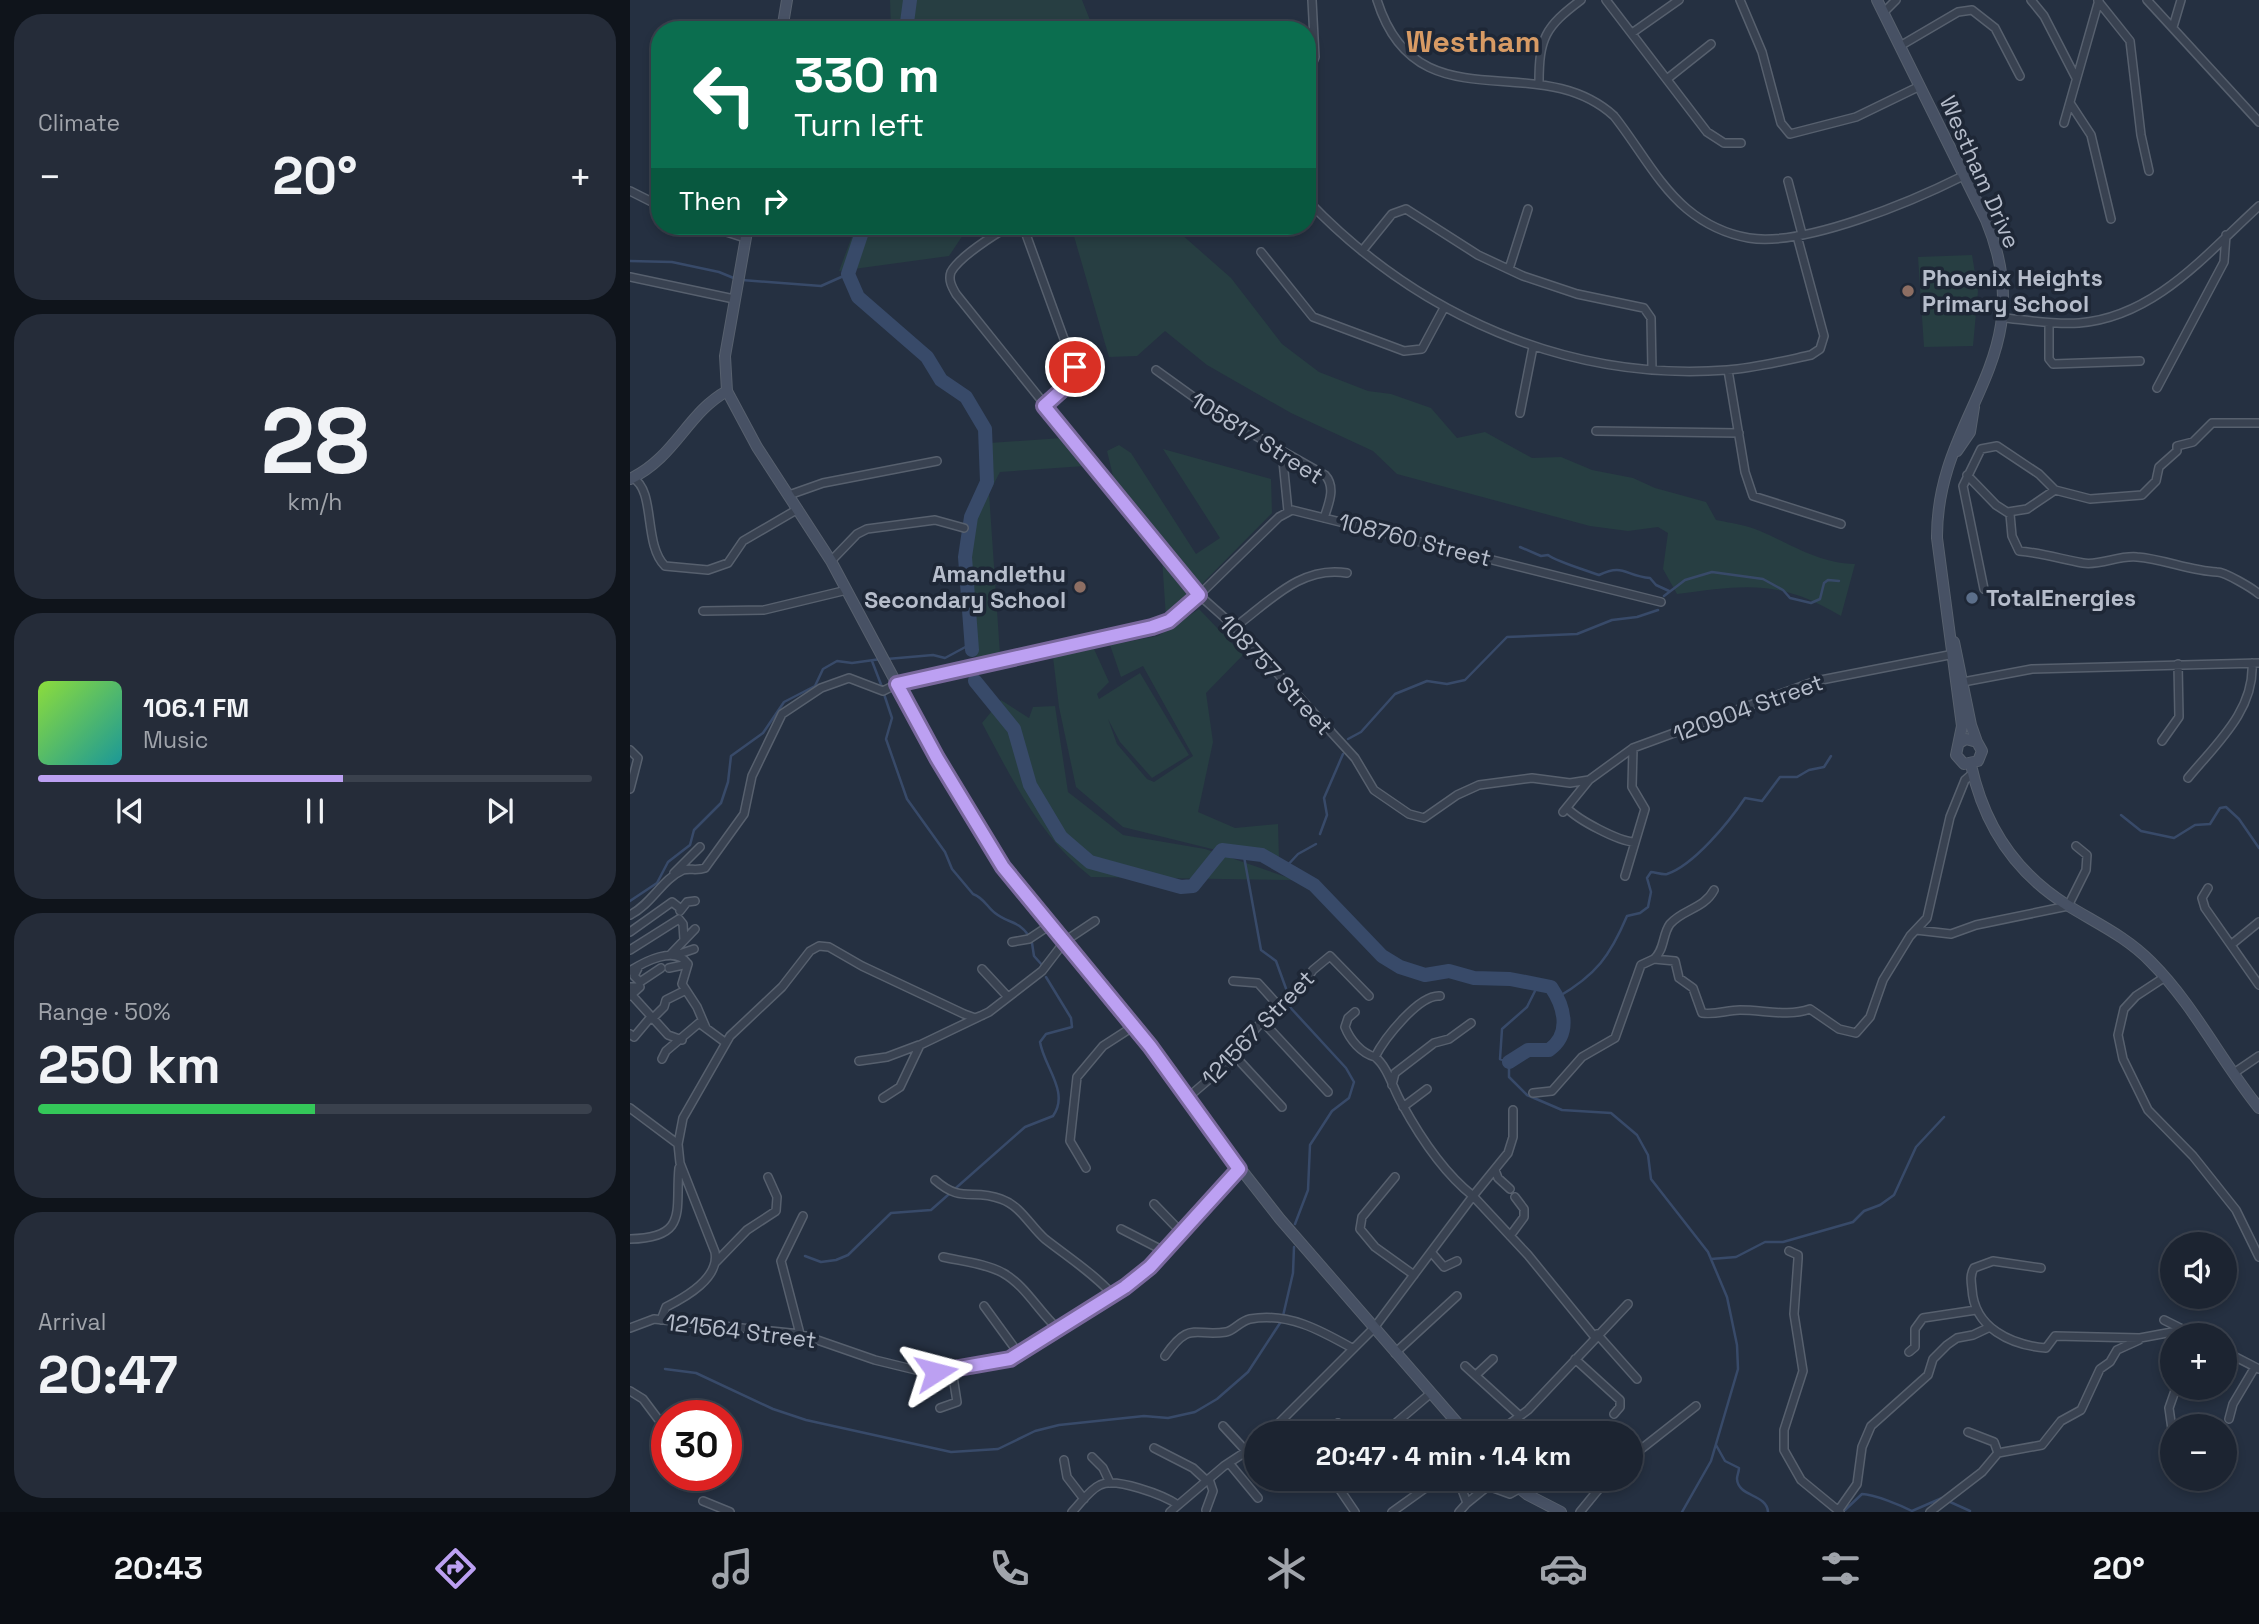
<!DOCTYPE html>
<html lang="en">
<head>
<meta charset="utf-8">
<style>
  :root { --surface:#1c2431; --page:#252c39; --text:#f1f3f6; --muted:#a0a4ab; --line:#3a414d; --accent:#bca0f2 }
  body { margin:0; font-family:"Space Grotesk",sans-serif; background:var(--page); color:var(--text); height:100vh; display:flex; flex-direction:column; font-size:26px; white-space:nowrap }
  * { box-sizing:border-box; margin:0 }
  p { font-size:23px; color:var(--muted) }
  .icon { flex:none; width:38px; height:38px; fill:none; stroke:currentColor; stroke-width:2; stroke-linecap:round; stroke-linejoin:round }
  .map { position:relative; flex:1; overflow:hidden }
  .panel { display:flex; flex-direction:column; gap:14px; padding:14px; background:#0f141b; width:630px }
  .panel>* { flex:none }
  .guide { position:absolute; left:21px; top:21px; width:665px; height:214px; border-radius:28px; box-shadow:0 4px 10px #0003,0 0 0 2px var(--line); background:#0b6e4f; color:#fff; overflow:hidden }
  .buttons { position:absolute; left:1530px; top:1232px; display:grid; gap:14px }
  .buttons a { display:grid; place-items:center; width:77px; height:77px; border-radius:50%; background:var(--surface); box-shadow:0 4px 10px #0003,0 0 0 2px var(--line); font-size:35px }
  .speed { position:absolute; left:21px; top:1400px; display:flex; gap:14px; font-size:35px; font-weight:700; text-align:center }
  .speed>* { display:grid; place-content:center; width:91px; height:91px; border-radius:50%; background:var(--surface); box-shadow:0 4px 10px #0003,0 0 0 2px var(--line); line-height:1 }
  .speed .limit { border:10px solid #d22; background:#fff; color:#111 }
  .pin { position:absolute; display:grid; place-items:center; width:60px; height:60px; color:#fff; margin:-30px; border:4px solid #fff; border-radius:50%; box-shadow:0 2px 7px #0007 }
  .me { position:absolute; width:77px; margin:-38px; rotate:81deg; stroke-linejoin:round; filter:drop-shadow(0 0 5px #0008) }
  .turn { display:flex; align-items:center; gap:24px; height:147px; padding:0 28px; font-size:32px }
  .turn .icon { width:91px; height:91px; stroke-width:2.5 }
  .turn b { display:block; font-size:49px; line-height:60px }
  .then { display:flex; align-items:center; height:66px; padding:0 28px; background:#0003; gap:14px; font-size:26px }
  .big { font-size:52px; font-weight:700; line-height:1.1 }
  .panel .tile { flex:1; display:flex; flex-direction:column; justify-content:center; gap:10px; min-width:0; padding:0 24px; border-radius:28px; background:var(--page) }
  .panel .dial { align-items:center; gap:0 }
  .dial b { font-size:91px; line-height:1 }
  .song { display:flex; align-items:center; gap:21px }
  .cover { width:84px; height:84px; border-radius:10px; background:linear-gradient(135deg,hsl(90 70% 55%),hsl(180 70% 35%)) }
  .played { height:7px; border-radius:4px; background:linear-gradient(90deg,var(--accent) 55%,var(--line) 55%) }
  .keys { display:flex; justify-content:space-around; direction:ltr }
  .heat { display:flex; justify-content:space-between; align-items:center; font-size:38px; direction:ltr }
  .charge { height:10px; border-radius:5px; background:linear-gradient(90deg,#34c759 50%,var(--line) 0) }
  .trip { position:absolute; left:614px; top:1421px; width:399px; height:70px; border-radius:35px; background:var(--surface); box-shadow:0 4px 10px #0003,0 0 0 2px var(--line); font-weight:700; line-height:70px; text-align:center }
  .tab-bar { display:flex; height:112px; justify-content:space-around; align-items:center; background:#0b0e14; color:var(--muted) }
  .tab-bar .icon { width:49px; height:49px }
  .tab-bar .active { color:var(--accent) }
  .tab-bar b { font-size:32px; color:var(--text) }
  main { display:flex; flex:1; min-height:0 }
  .map>svg:first-child { display:block }
  .green { fill:#273e42 }
  .lines { fill:none; stroke-linecap:round; stroke-linejoin:round }
  .stream { stroke:#384a69; stroke-width:2.5 }
  .river { stroke:#384a69; stroke-width:14 }
  .street-casing { stroke:#57606e; stroke-width:10 }
  .secondary-casing { stroke:#57606e; stroke-width:12 }
  .street { stroke:#394251; stroke-width:7 }
  .secondary { stroke:#475164; stroke-width:10 }
  .route-casing { stroke:#7a689d; stroke-width:18 }
  .route { stroke:#bca0f2; stroke-width:12 }
  .education-dot { fill:#8d6e63; stroke:#1e2736; stroke-width:2.5 }
  .service-dot { fill:#5c6f8a; stroke:#1e2736; stroke-width:2.5 }
  .labels { text-anchor:middle; dominant-baseline:central; stroke-width:7; stroke-linejoin:round; paint-order:stroke }
  .street-label { font-size:23px; fill:#b6bdcb; stroke:#1e2736 }
  .poi-label { font-size:23px; font-weight:bold; fill:#b6bdcb; stroke:#1e2736; text-anchor:start }
  .district-label { font-size:30px; font-weight:bold; fill:#d89b64; stroke:#1e2736 }
</style>
</head>
<body>
<main>
<section class="panel">
<div class="tile"><p>Climate</p>
<div class="heat"><a>−</a><b class="big">20°</b><a>+</a></div>
</div>
<div class="tile dial"><b>28</b><p>km/h</p></div>
<div class="tile">
<div class="song"><i class="cover"></i><div><b>106.1 FM</b><p>Music</p></div></div>
<div class="played"></div>
<div class="keys"><svg class="icon" aria-label="previous" viewBox="0 0 24 24"><path d="M18 5L8 12l10 7zM5 5v14"/></svg><svg class="icon" aria-label="pause" viewBox="0 0 24 24"><path d="M8 5v14M16 5v14"/></svg><svg class="icon" aria-label="next" viewBox="0 0 24 24"><path d="M6 5l10 7-10 7zM19 5v14"/></svg></div>
</div>
<div class="tile"><p>Range · 50%</p><b class="big">250 km</b><div class="charge"></div></div>
<div class="tile"><p>Arrival</p><b class="big">20:47</b></div>
</section>
<div class="map">
<svg width="1629" height="1512" viewBox="0 0 1629 1512">
  <rect width="100%" height="100%" fill="#253041"/>
  <!-- green -->
  <path class="green" d="M260 0H452L464 30H261Z
    M226 226H339L319 256 209 271Z
    M441 226H542L601 278 652 344 689 372 738 391 761 394 801 408 827 438 855 432 902 458 931 457 962 470 1003 478 1025 488 1076 502 1086 520C1101 523 1117 525 1130 531 1163 545 1188 563 1225 564L1211 616C1149 579 1115 585 1047 594L1033 569 1038 533 1028 527 998 531 960 526 767 474 743 451 661 413 577 365 535 331 507 356 479 357Z
    M1342 255 1348 291 1343 346 1294 347 1288 257Z
    M432 438 455 466 370 472 359 493 370 654 346 660 338 557 344 517 360 482 359 443Z
    M489 445 501 453 566 554 590 538 533 449 641 479 642 513 569 587 484 480 477 451Z
    M532 558 562 592 560 597 536 618Z
    M569 609 613 655 576 693 583 742 568 812 605 828 648 824 649 859C633 852 603 839 586 850L493 827 446 787 429 707 423 657 464 649 479 682 467 694 469 699 510 673 559 755 522 778 490 742 478 719 487 744 517 779 524 782 563 756 513 666 491 677 480 645 528 636Z
    M371 700 399 718 403 707 425 706 438 792 493 835 575 849 665 880 461 877C410 837 382 779 352 723Z"/>
  <g class="lines">
    <!-- stream -->
    <path class="stream" d="M0 261 42 262 89 272 106 279
      M112 280 191 286 218 274
      M890 547 911 556 918 555C925 561 958 571 969 575 994 563 995 576 1020 578L1026 585 1039 591
      M1034 596 1055 580 1082 572 1133 579 1153 590 1160 598 1181 603 1190 599 1194 583 1198 580 1209 581
      M257 659 303 655 315 658 341 644
      M242 661 252 687
      M254 694 262 718 256 739 277 799 315 852 322 869 343 894C354 898 357 907 365 913 379 924 388 920 399 936
      M718 739 731 732 765 694 797 681 817 684 835 680 877 637 947 634 982 620 1007 617 1028 610
      M1491 815 1511 831 1544 838 1565 825 1580 824 1590 808 1596 807 1609 819 1629 848
      M690 834 697 815 694 798 713 754
      M613 851 631 950 646 961 658 994
      M655 868 668 854 686 844
      M0 901 27 883 38 862 60 845 64 830 91 803 98 782 101 756 133 733 154 702 185 686 193 669 207 661 222 663 251 659
      M402 943 404 956 412 965
      M902 984 906 989 897 1007 872 1029 870 1059 879 1062V1077L897 1095 932 1110 981 1113 1007 1135 1018 1155 1021 1179 1078 1252 1097 1297 1107 1345 1108 1369 1081 1461 1052 1512
      M928 997C966 975 980 956 997 916L1010 913 1018 907 1021 892 1017 878 1021 872C1025 872 1032 875 1037 874 1064 865 1099 822 1115 798L1132 801 1150 777H1167L1179 770 1194 767 1201 756
      M659 999 658 1005 716 1068 724 1082 719 1098 702 1111 680 1145 678 1190 665 1224
      M175 1256 191 1262 206 1260 218 1255 261 1213 301 1210 395 1127 423 1116C440 1092 414 1067 410 1042L416 1034 442 1027 441 1018 416 977
      M1081 1259 1106 1257 1135 1242H1153L1223 1222 1234 1211 1250 1205 1264 1195 1286 1147 1314 1117
      M653 1316 663 1273 664 1247
      M35 1369 66 1373 143 1409 176 1420 321 1452 368 1449 405 1431 429 1425 514 1416 538 1418 565 1412 587 1399 618 1372 652 1320
      M1086 1445 1095 1461 1109 1468C1109 1472 1107 1475 1107 1479 1108 1497 1137 1494 1138 1512
      M1318 1501 1340 1511
      M1215 1510 1232 1494C1244 1494 1272 1506 1282 1511L1312 1498"/>
    <!-- river -->
    <path class="river" d="M276 30 280 0
      M234 226 218 274 228 297 297 357 311 380 336 397 355 429 357 482 341 517 335 557 342 650
      M345 681 384 729 400 785 431 837 460 862 551 887 563 886 592 850 632 855 684 885 752 956 770 967 795 975 819 971 844 978 880 979 921 987C934 1006 942 1034 919 1050H898L879 1062"/>
    <defs>
      <path id="street" d="M747 0C787 128 907 46 984 116 1008 146 1028 185 1057 209 1075 224 1096 234 1119 238 1175 247 1283 201 1333 176
        M976 0 1077 132 1094 143H1111
        M1110 0 1132 52 1151 123 1160 134 1226 117 1290 86
        M1401 0 1414 16 1446 78
        M1517 0 1629 122
        M1468 1 1500 41 1511 135 1519 171
        M1253 13 1266 0
        M1543 27 1551 0
        M1002 33 1049 0
        M1270 46 1328 12 1342 10 1365 28 1390 76
        M677 76 685 57 682 0
        M1037 79 1081 44
        M909 83C909 38 915 27 951 0
        M1440 103 1461 135 1481 219
        M1434 123 1469 0
        M26 138H30
        M1158 181 1172 234
        M0 191 30 206
        M677 200C787 315 937 382 1097 370 1125 368 1153 361 1181 355L1190 349 1194 336 1167 236
        M78 226 115 238
        M380 226C365 234 329 257 321 272 318 280 322 287 326 294L539 559 569 595 605 627 725 758 744 790 779 814 794 818 827 795 849 785 902 778 940 783 959 780
        M393 226 446 372 443 380 414 406
        M732 251 762 214 776 209 848 255 893 276 947 294 1014 308 1021 318 1022 369
        M631 252 683 317 774 351 792 349 814 308
        M879 269 898 209
        M0 277 104 299
        M1374 318C1399 320 1424 325 1449 323 1525 317 1576 254 1629 206
        M1419 323V359L1423 364 1510 361
        M526 370 587 414 695 475C706 487 699 503 694 518
        M1098 370 1115 472 1123 496 1211 524
        M1527 388 1594 262 1596 235
        M890 413 903 347
        M966 431 1109 433
        M652 451 658 511
        M1337 475 1366 505 1380 514 1382 536 1389 551C1412 553 1431 559 1453 563 1470 566 1489 555 1507 557 1534 559 1560 571 1587 572 1595 572 1622 588 1629 594
        M3 478C26 491 13 544 35 566L78 570 98 563 113 541 168 509
        M159 495 193 483 307 461
        M1378 512 1397 509 1425 490
        M201 561 227 534 237 529 305 520 334 528
        M1354 589 1333 486 1351 449 1367 446 1409 474 1425 490 1460 499 1512 495 1526 481 1529 467 1547 451V446L1563 442 1582 423H1629
        M73 611 134 610 217 590
        M605 627C639 602 671 565 717 573
        M1333 682 1402 669 1629 663
        M1532 741 1549 717 1548 664
        M0 750 8 758 0 789
        M1558 778C1586 744 1625 710 1622 663
        M937 808C948 820 988 841 1004 842
        M933 812 959 780 1003 748 1186 681 1324 654
        M44 873 70 847
        M995 876 1015 809 1002 787 1003 748
        M1578 888 1572 898 1575 908 1629 985
        M50 911 57 902 65 901
        M0 915C22 904 32 879 53 870 60 868 67 871 75 868L114 814 122 776 152 714 191 688 219 678 253 691 267 684 294 677 533 624 560 604 649 517 662 510 1031 602
        M1286 930 1321 934 1346 925 1438 906 1456 870 1457 855 1446 846
        M0 932 42 902 51 909
        M382 942 399 939 420 925
        M1602 944 1629 922
        M0 950 49 919 53 924 54 940
        M40 955 65 929
        M46 955 64 949
        M1024 959C1035 949 1032 935 1040 924 1053 909 1074 909 1084 890
        M8 968 4 976 10 982 31 968
        M39 968 58 964
        M352 969 378 997
        M0 971C14 962 45 945 58 964L52 984 67 1007 76 1028
        M1535 977 1506 996 1494 1009 1488 1035 1493 1059 1518 1110 1563 1156 1606 1210 1629 1257
        M603 981 628 983 647 1004
        M0 987H10L0 996
        M0 993 38 1035 52 1040
        M725 1012 718 1018 715 1027C720 1040 731 1053 745 1057 754 1039 789 994 810 996
        M22 1019 34 1007 36 1000 56 990
        M634 1023 698 1092
        M0 1034 4 1037 20 1018
        M604 1055 652 1107
        M32 1059 36 1051 69 1023 96 1043
        M229 1061 257 1057 289 1045
        M1604 1073 1629 1056
        M762 1085 765 1073 804 1043 819 1039 841 1023
        M903 1093 922 1091 952 1057 985 1038 1011 965 1024 959 1045 961 1049 978 1063 988 1072 1013C1086 1015 1097 1010 1110 1010 1135 1010 1157 1017 1180 1009L1209 1029 1226 1033 1240 1017 1253 980 1280 936 1297 918 1320 817 1335 780 1343 773
        M253 1098 270 1087 290 1045 359 1012 412 971 435 941 465 921
        M556 1099 590 1070 647 1004 670 989 683 970 700 956 739 996
        M773 1107 797 1089
        M0 1108 48 1144
        M883 1110V1137L878 1153 843 1196 898 1255 964 1336
        M456 1168 440 1141 447 1077 473 1046 504 1026
        M865 1170 868 1178 880 1189
        M765 1177 732 1217 730 1229 745 1247 784 1275
        M305 1180C332 1204 342 1188 371 1199 391 1206 400 1226 415 1239 438 1257 463 1273 483 1295
        M524 1204 551 1232
        M491 1229 534 1251
        M880 1236 894 1217V1209L885 1197
        M0 1239C59 1238 45 1210 49 1168
        M1159 1251 1168 1255V1259L1164 1314 1173 1371 1154 1430V1450L1171 1480 1210 1512
        M801 1252 814 1267 827 1261
        M313 1257C331 1261 358 1264 373 1273 395 1285 409 1312 428 1329
        M86 1262 117 1230 146 1211 147 1197 138 1177
        M1411 1268 1363 1261 1344 1268C1340 1275 1341 1281 1342 1289 1344 1328 1381 1345 1416 1348L1425 1336 1510 1338 1553 1330
        M354 1306 389 1354
        M31 1320 36 1307C56 1297 90 1278 85 1252L50 1163 48 1144 53 1118 100 1036 152 987 180 951 189 946 199 947 232 966 334 1014 345 1018 353 1015
        M1534 1320 1564 1335
        M0 1328 24 1319 170 1334 245 1360 294 1372 322 1370 380 1358 506 1279 609 1169
        M170 1334 151 1261 173 1216
        M967 1334 1007 1379
        M1594 1351 1629 1369
        M1279 1352 1285 1347V1329L1293 1318 1346 1310
        M765 1353 827 1296
        M535 1356C560 1320 564 1337 596 1332 604 1331 610 1321 620 1319 658 1312 690 1330 722 1348
        M945 1359 990 1400V1407L984 1414
        M835 1366 890 1416
        M847 1374 863 1359
        M0 1391 13 1399 28 1419
        M310 1408 327 1402 322 1370
        M1599 1419 1603 1404 1625 1367
        M708 1423 718 1433
        M593 1426 617 1452
        M1542 1429 1539 1408 1546 1388
        M639 1433 744 1328 843 1196C814 1173 790 1137 772 1104 763 1089 758 1067 745 1057
        M754 1433 801 1393
        M867 1433 898 1410 998 1304
        M524 1448 563 1468 577 1481
        M1368 1453 1412 1445 1431 1421 1451 1410 1470 1369 1480 1362 1487 1350 1509 1340
        M462 1457 473 1468 480 1483
        M1001 1457 1066 1406
        M434 1460 437 1477 454 1499
        M599 1463 628 1498
        M828 1479 837 1503 829 1512
        M704 1481 725 1512
        M73 1501 100 1512
        M837 1503 858 1486 880 1494 889 1489
        M576 1510 583 1491 579 1479
        M1208 1511 1227 1484 1232 1447 1241 1426 1298 1375 1303 1359 1317 1345 1327 1338 1343 1335 1360 1327
        M442 1512C451 1503 459 1490 470 1485 485 1477 534 1495 548 1505
        M540 1512 594 1466 626 1445
        M762 1512 808 1479
        M950 1512 977 1479
        M1300 1512 1352 1472 1368 1453 1364 1442 1338 1432"/>
      <path id="secondary" d="M1247 0 1356 220C1414 359 1306 412 1307 538L1332 726 1326 755 1334 764 1348 761 1352 751 1347 742 1336 739 1329 743
        M152 30 157 0
        M118 226 95 356 97 391 127 447 201 561 307 759 354 838 398 899 520 1046 556 1099 650 1219 836 1433
        M1327 451 1340 432 1344 407
        M0 479C46 457 57 413 97 391
        M1324 642 1341 725 1347 742
        M1341 765C1354 825 1384 872 1437 905 1466 923 1497 937 1521 962 1564 1005 1591 1061 1629 1108
        M878 1479 898 1495 931 1512"/>
    </defs>
    <!-- street casing -->
    <use href="#street" class="street-casing"/>
    <!-- secondary casing -->
    <use href="#secondary" class="secondary-casing"/>
    <!-- street -->
    <use href="#street" class="street"/>
    <!-- secondary -->
    <use href="#secondary" class="secondary"/>
  </g>
  <g class="lines">
    <defs>
      <path id="route" d="M306 1372 380 1359 495 1287 520 1267 609 1169 520 1046 373 867 307 758 267 684 522 627 539 621 569 595 414 406 443 380 445 367"/>
    </defs>
    <!-- route casing -->
    <use href="#route" class="route-casing"/>
    <!-- route -->
    <use href="#route" class="route"/>
  </g>
  <!-- markers -->
  <g class="education-dot">
    <circle cx="1278" cy="291" r="7"/>
    <circle cx="450" cy="587" r="7"/>
  </g>
  <circle class="service-dot" cx="1342" cy="598" r="7"/>
  <g class="labels">
    <!-- street labels -->
    <g class="street-label">
      <text transform="translate(1350 172) rotate(66)">Westham Drive</text>
      <text transform="translate(627 438) rotate(32)">105817 Street</text>
      <text transform="translate(785 540) rotate(14)">108760 Street</text>
      <text transform="translate(646 675) rotate(47)">108757 Street</text>
      <text transform="translate(1118 708) rotate(-20)">120904 Street</text>
      <text transform="translate(628 1028) rotate(-46)">121567 Street</text>
      <text transform="translate(111 1331) rotate(7)">121564 Street</text>
    </g>
    <!-- poi labels -->
    <g class="poi-label">
      <text x="1292" y="278">Phoenix Heights<tspan x="1292" dy="26">Primary School</tspan></text>
      <text x="436" y="574" text-anchor="end">Amandlethu<tspan x="436" dy="26">Secondary School</tspan></text>
      <text x="1356" y="598">TotalEnergies</text>
    </g>
    <!-- district labels -->
    <g class="district-label">
      <text x="843" y="41">Westham</text>
    </g>
  </g>
</svg>
<div class="buttons">
<a><svg class="icon" aria-label="sound" viewBox="0 0 24 24"><path d="M4 9h4l5-4v14l-5-4H4zM17 9q2 3 0 6"/></svg></a>
<a>+</a>
<a>−</a>
</div>
<div class="speed"><div class="limit">30</div></div>
<div class="pin" style="left:445px;top:367px;background:#d93025"><svg class="icon" aria-label="arrive" viewBox="0 0 24 24"><path d="M6 21V4h12l-3 4 3 4H6"/></svg></div>
<svg class="me" style="left:306px;top:1372px" viewBox="-20 -20 40 40"><path d="M0-17L14 15 0 8-14 15z" fill="#bca0f2" stroke="#fff" stroke-width="4"/></svg>
<div class="trip">20:47 · 4 min · 1.4 km</div>
<div class="guide">
<div class="turn"><svg class="icon" aria-label="left" viewBox="0 0 24 24"><path d="M17 20v-9H6M10 6l-5 5 5 5"/></svg><div><b>330 m</b>Turn left</div></div>
<div class="then">Then<svg class="icon" aria-label="right" viewBox="0 0 24 24"><path d="M7 20v-9h11M14 6l5 5-5 5"/></svg></div>
</div>
</div>
</main>
<nav class="tab-bar">
<b>20:43</b>
<svg class="icon active" aria-label="directions" viewBox="0 0 24 24"><path d="M12 3l9 9-9 9-9-9zM9 14v-3h6M13 9l2 2-2 2"/></svg>
<svg class="icon" aria-label="music" viewBox="0 0 24 24"><path d="M9 18V5l10-2v13"/><circle cx="6" cy="18" r="3"/><circle cx="16" cy="16" r="3"/></svg>
<svg class="icon" aria-label="phone" viewBox="0 0 24 24"><path d="M5 4h4l2 5-3 2q2 4 5 5l2-3 5 2v4C11 20 4 13 5 4z"/></svg>
<svg class="icon" aria-label="climate" viewBox="0 0 24 24"><path d="M12 3v18M4 7l16 10M4 17L20 7"/></svg>
<svg class="icon" aria-label="car" viewBox="0 0 24 24"><path d="M5 17H2v-5l4-1 3-4h7l3 4 3 1v5h-3M9 17h6M6 11h13"/><circle cx="7" cy="17" r="2"/><circle cx="17" cy="17" r="2"/></svg>
<svg class="icon" aria-label="filters" viewBox="0 0 24 24"><path d="M4 7h16M4 17h16"/><circle cx="9" cy="7" r="2"/><circle cx="15" cy="17" r="2"/></svg>
<b>20°</b>
</nav>
</body>
</html>
